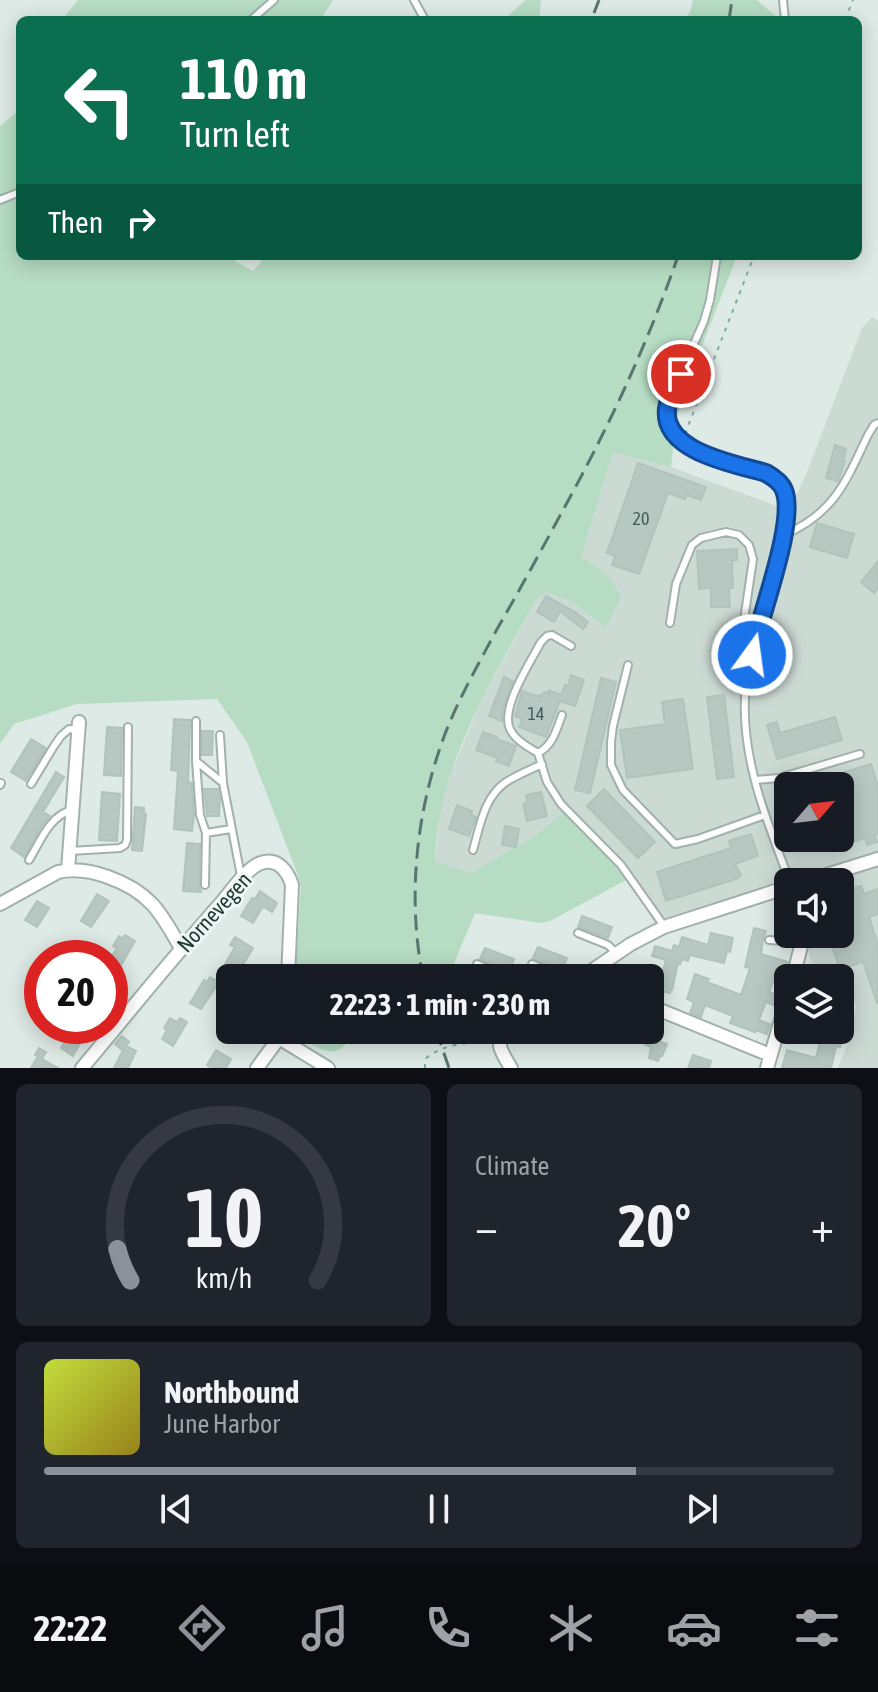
<!DOCTYPE html>
<html lang="en">
<head>
<meta charset="utf-8">
<style>
  :root { --surface:#171b24; --page:#20242c; --text:#f1f3f6; --muted:#9ea1a6; --line:#363941; --accent:#8c9099 }
  body { margin:0; font-family:"Asap Condensed",sans-serif; background:var(--page); color:var(--text); height:100vh; display:flex; flex-direction:column; font-size:30px; white-space:nowrap }
  * { box-sizing:border-box; margin:0 }
  p { font-size:26px; color:var(--muted) }
  .icon { flex:none; width:44px; height:44px; fill:none; stroke:currentColor; stroke-width:2; stroke-linecap:round; stroke-linejoin:round }
  .map { position:relative; height:1068px; overflow:hidden }
  .drawer { display:flex; flex-direction:column; gap:16px; padding:16px; background:#0d0f14; flex:1 }
  .drawer>* { flex:none }
  .banner { position:absolute; left:16px; top:16px; width:846px; height:244px; border-radius:12px; box-shadow:0 4px 20px #0003; background:#0b6e4f; color:#fff; overflow:hidden }
  .needle { width:52px; rotate:62deg }
  .fabs { position:absolute; left:774px; top:772px; display:grid; gap:16px }
  .fabs a { display:grid; place-items:center; width:80px; height:80px; border-radius:12px; background:var(--surface); box-shadow:0 4px 20px #0003; font-size:40px }
  .speed { position:absolute; left:24px; top:940px; display:flex; gap:16px; font-size:40px; font-weight:700; text-align:center }
  .speed>* { display:grid; place-content:center; width:104px; height:104px; border-radius:50%; background:var(--surface); box-shadow:0 4px 20px #0003; line-height:1 }
  .speed .limit { border:12px solid #d22; background:#fff; color:#111 }
  .pin { position:absolute; display:grid; place-items:center; width:68px; height:68px; color:#fff; margin:-34px; border:4px solid #fff; border-radius:50%; box-shadow:0 2px 8px #0007 }
  .me { position:absolute; width:88px; margin:-44px; rotate:14deg; stroke-linejoin:round; filter:drop-shadow(0 0 6px #0008) }
  .turn { display:flex; align-items:center; gap:28px; height:168px; padding:0 32px; font-size:36px }
  .turn .icon { width:104px; height:104px; stroke-width:2.5 }
  .turn b { display:block; font-size:56px; line-height:68px }
  .then { display:flex; align-items:center; height:76px; padding:0 32px; background:#0003; gap:16px; font-size:30px }
  .big { font-size:60px; font-weight:700; line-height:1.1 }
  .drawer .tile { flex:1; display:flex; flex-direction:column; justify-content:center; gap:12px; min-width:0; padding:0 28px; border-radius:12px; background:var(--page) }
  .drawer .dial { align-items:center; gap:0 }
  .dial svg { height:208px; overflow:visible; fill:none; stroke:var(--line); stroke-width:7; stroke-linecap:round; text-anchor:middle }
  .dial text { fill:var(--text); stroke:none }
  .song { display:flex; align-items:center; gap:24px }
  .cover { width:96px; height:96px; border-radius:12px; background:linear-gradient(135deg,hsl(70 70% 55%),hsl(50 70% 35%)) }
  .played { height:8px; border-radius:4px; background:linear-gradient(90deg,var(--accent) 75%,var(--line) 75%) }
  .keys { display:flex; justify-content:space-around; direction:ltr }
  .heat { display:flex; justify-content:space-between; align-items:center; font-size:44px; direction:ltr }
  .drawer .tiles { flex:1; display:grid; gap:16px; grid-template-columns:1fr 1fr }
  .tile:last-child { grid-column:span 2 }
  .trip { position:absolute; left:216px; top:964px; width:448px; height:80px; border-radius:12px; background:var(--surface); box-shadow:0 4px 20px #0003; font-weight:700; line-height:80px; text-align:center }
  .tabs { display:flex; height:128px; justify-content:space-around; align-items:center; background:#090b0e; color:var(--muted) }
  .tabs .icon { width:56px; height:56px }
  .tabs .active { color:var(--accent) }
  .tabs b { font-size:36px; color:var(--text) }
  .map>svg:first-child { display:block }
  .built { fill:#ccdad4; fill-rule:evenodd }
  .green { fill:#b6dcc3 }
  .building { fill:#b7c7c2; stroke:#b1c3bd; stroke-width:2 }
  .lines { fill:none; stroke-linecap:round; stroke-linejoin:round }
  .lane-casing { stroke:#a1b1ac; stroke-width:10 }
  .street-casing { stroke:#a1b1ac; stroke-width:16 }
  .path { stroke:#7eaea2; stroke-width:2; stroke-dasharray:4 6; stroke-linecap:butt }
  .lane { stroke:#fff; stroke-width:6 }
  .street { stroke:#fff; stroke-width:12 }
  .rail { stroke:#5a7570; stroke-width:3; stroke-dasharray:16 8; stroke-linecap:butt }
  .route-casing { stroke:#114b97; stroke-width:20 }
  .route { stroke:#1a73e8; stroke-width:14 }
  .labels { text-anchor:middle; dominant-baseline:central; stroke-width:6; stroke-linejoin:round; paint-order:stroke }
  .number-label { font-size:18px; fill:#465c58 }
  .street-label { font-size:22px; fill:#203934; stroke:#eef7f3 }
</style>
</head>
<body>
<div class="map">
<svg width="878" height="1068" viewBox="0 0 878 1068">
  <rect width="100%" height="100%" fill="#deeae5"/>
  <!-- built -->
  <path class="built" d="M872 317 878 321V1068H838L850 1038 856 1007 850 990 840 986V978H819L813 968 804 934H840V882H788V900L784 897H775L661 933 614 858 564 813 536 835 471 873 435 861 440 812 451 773 481 701 536 600 545 591 569 600 606 627 593 563 581 557 613 451 671 467 777 506 797 494 807 472 862 328ZM788 786H840V838H788Z"/>
  <!-- green -->
  <path class="green" d="M78 0H333L323 16 317 20H65L66 15Z
    M525 0H541L539 20H504Z
    M693 0H757L780 20H685L690 12Z
    M20 109V256H229L230 258 253 271 266 256H737L696 361 676 419 671 467 613 452 581 557C600 567 612 577 621 597L606 627 569 600 545 592 536 600C491 681 438 766 435 861L471 873 536 835 564 812 614 858 628 879 550 921 540 923 475 913 448 978H295L301 887 297 873 247 742 217 699 77 704 14 724 0 744V126Z
    M294 1030H419L415 1037 403 1042 366 1034 350 1038C334 1064 317 1046 296 1035Z"/>
  <!-- building -->
  <path class="building" d="M835 445 846 449 843 460 845 461 838 481 826 478Z
    M638 463 706 487 701 500 687 495 685 499 668 493 639 574 612 565 615 556 607 553Z
    M817 523 854 534 847 558 810 547Z
    M737 549V560L732 561 733 588H729L730 607H711V588L699 589 697 551Z
    M878 561V588L874 593 861 582Z
    M546 596 575 612 588 622 583 629 560 611 554 622 537 612Z
    M571 675 584 680 575 706 560 701 546 737 519 727 522 719 515 716 522 691 540 697V695L542 696 544 692 548 693 549 690 561 695 565 685 568 686Z
    M504 677 513 681 503 708 502 721 489 716Z
    M601 678 616 682 590 793 575 790Z
    M724 695 734 777 717 779 707 697Z
    M683 699 693 769 627 778 620 730 665 724 662 702Z
    M835 717 842 740 777 759 767 725 777 722 780 733Z
    M174 719 190 720 188 782 192 783 194 815 192 831 174 829 178 771 171 770Z
    M107 727 122 728 121 776 104 775Z
    M202 731H213L212 755H202Z
    M483 732 497 737 496 739 516 746 509 766 496 761 498 758 476 750Z
    M31 739 46 748 26 781 11 772Z
    M871 764 878 786V834L875 835 877 842 867 845 865 838 840 846V783L848 781 845 772Z
    M56 772 64 777 43 812 50 816 41 827 24 857 11 848Z
    M204 789H218L220 799 219 816H207Z
    M604 789 655 842 638 858 587 806Z
    M102 792 120 794 117 841 99 840Z
    M541 792 547 816 527 821 523 804 527 803 526 795Z
    M457 805 472 811 471 815 476 817 469 836 449 829Z
    M135 807 144 808V814H146L142 851 132 850Z
    M505 826 519 829 516 847 502 845Z
    M751 834 758 856 735 864 741 875 736 879 666 901 657 872 731 848 729 841Z
    M187 843 200 844 199 885 201 892 183 891Z
    M861 886 864 894 878 889V914L869 917 878 945V1002L877 1003 863 962 840 969 831 944 848 939 840 916V893Z
    M260 891 277 903 272 912 264 907 262 908 253 923 241 916 252 898 255 899Z
    M97 894 109 901 91 927 81 921Z
    M37 901 49 908 37 927 25 920Z
    M582 916 612 927 608 938 578 927Z
    M754 928 766 931 763 939 761 954 788 962 784 975 776 974 769 992 779 995 776 1006 766 1002 759 1020 770 1024 767 1034 755 1030V1032L730 1023 733 1016 705 1005 701 1017 690 1013 694 1002 687 999 695 974 709 979 707 982 741 995 750 968 745 967Z
    M711 933 733 938 730 952 727 951 724 963 690 955 688 961 682 959 680 964 678 963 672 990H670V993L650 989V979L660 981 666 960 652 956 655 946 672 951 674 945 679 947 682 937 708 945Z
    M125 935 135 941 120 967 111 961V958L117 948 113 946 119 936 122 939Z
    M235 937 253 948 237 974 224 966 235 947 230 945Z
    M538 947 567 958 562 971 533 958Z
    M485 948 514 959 509 972 480 959Z
    M210 977 219 982 201 1009 190 1003 204 980 207 982Z
    M170 1018 177 1022 180 1018 187 1022 173 1046 162 1039 167 1030 164 1028Z
    M59 1026H76L86 1032 73 1056 61 1048 70 1033Z
    M787 1030H813L842 1038 840 1047 836 1046 831 1068H782L787 1050 816 1058 820 1041 787 1033Z
    M122 1036 129 1042 126 1046 136 1051 128 1068H114L125 1046 122 1050 115 1044Z
    M648 1037 667 1044 662 1056H660L658 1061 649 1058 651 1047 645 1045Z
    M39 1048 46 1052 42 1059 58 1068H31L38 1056 35 1055Z
    M216 1050 231 1059 226 1068H212L207 1065Z
    M693 1055 711 1061 709 1068H688Z"/>
  <g class="lines">
    <defs>
      <path id="lane" d="M414 0 425 20
        M783 0 785 20
        M251 20 274 0
        M0 200 20 192
        M717 256 710 300 704 321 669 400C656 453 729 462 766 473 773 477 781 482 784 489 796 519 764 605 755 638 751 657 746 678 745 698 742 762 768 824 790 882
        M784 535C835 513 846 481 868 435L874 425 878 423
        M670 623 676 584 692 545 701 538 726 532 739 535 749 545 753 559 743 627 748 664
        M628 665 613 726 611 742V765L623 790 675 844 698 839 765 815
        M562 715C556 731 553 745 538 753 528 747 515 740 510 729 500 708 531 661 541 642L547 636 552 635 571 646
        M196 721V761L200 815 206 833 205 885
        M220 735 223 783 241 876
        M538 753 547 782 561 804 621 865 664 926
        M196 761 223 783
        M755 780 779 778 860 754
        M31 784 54 746 61 736 69 729 78 730
        M0 785 1 783
        M206 833 231 829
        M473 850C480 826 484 797 506 782 517 775 530 770 542 764
        M70 851 120 848 125 845 127 840 128 727
        M29 860C40 842 50 815 72 810
        M578 933 608 945 616 953
        M769 940 802 942
        M477 964 502 975 505 978
        M532 964 563 978"/>
      <path id="street" d="M68 870 79 722
        M804 882 878 859
        M0 904 58 872C88 865 131 882 152 904 164 917 172 933 181 948
        M581 978 631 944 664 927 788 887
        M793 978 804 934
        M650 1006 770 1055
        M505 1030C494 1044 503 1054 511 1068
        M279 1038 328 1068
        M82 1068C129 1012 174 956 222 902 231 891 248 867 261 863 278 857 288 872 292 885L288 978
        M257 1068 279 1038 281 1030
        M767 1068 788 996"/>
    </defs>
    <!-- lane casing -->
    <use href="#lane" class="lane-casing"/>
    <!-- street casing -->
    <use href="#street" class="street-casing"/>
    <!-- path -->
    <path class="path" d="M845 20 853 0
      M685 434 754 256
      M425 1068V1059C442 1044 468 1042 490 1042"/>
    <!-- lane -->
    <use href="#lane" class="lane"/>
    <!-- street -->
    <use href="#street" class="street"/>
    <!-- rail -->
    <path class="rail" d="M594 13 599 0
      M729 20 732 0
      M423 978C407 897 416 811 445 734 459 698 478 665 496 631 523 584 549 536 575 488 615 413 650 337 678 256
      M436 1030 449 1068"/>
  </g>
  <g class="lines">
    <defs>
      <path id="route" d="M681 374C676 385 668 397 667 409 662 452 736 464 766 473 773 477 781 482 784 490 797 522 759 617 752 655"/>
    </defs>
    <!-- route casing -->
    <use href="#route" class="route-casing"/>
    <!-- route -->
    <use href="#route" class="route"/>
  </g>
  <g class="labels">
    <!-- number labels -->
    <g class="number-label">
      <text x="641" y="518">20</text>
      <text x="536" y="713">14</text>
    </g>
    <!-- street labels -->
    <g class="street-label">
      <text transform="translate(214 912) rotate(-48)">Nornevegen</text>
    </g>
  </g>
</svg>
<div class="fabs">
<a><svg class="needle" viewBox="-14 -14 28 28"><path d="M0-13l5 13h-10z" fill="#e53935"/><path d="M0 13l5-13h-10z" fill="#9ea1a6"/></svg></a>
<a><svg class="icon" aria-label="sound" viewBox="0 0 24 24"><path d="M4 9h4l5-4v14l-5-4H4zM17 9q2 3 0 6"/></svg></a>
<a><svg class="icon" aria-label="layers" viewBox="0 0 24 24"><path d="M12 4l9 5-9 5-9-5zM3 14l9 5 9-5"/></svg></a>
</div>
<div class="speed"><div class="limit">20</div></div>
<div class="pin" style="left:681px;top:374px;background:#d93025"><svg class="icon" aria-label="arrive" viewBox="0 0 24 24"><path d="M6 21V4h12l-3 4 3 4H6"/></svg></div>
<svg class="me" style="left:752px;top:655px" viewBox="-20 -20 40 40"><circle r="17" fill="#1a73e8" stroke="#fff" stroke-width="3"/><path d="M0-11L8 9 0 5-8 9z" fill="#fff"/></svg>
<div class="trip">22:23 · 1 min · 230 m</div>
<div class="banner">
<div class="turn"><svg class="icon" aria-label="left" viewBox="0 0 24 24"><path d="M17 20v-9H6M10 6l-5 5 5 5"/></svg><div><b>110 m</b>Turn left</div></div>
<div class="then">Then<svg class="icon" aria-label="right" viewBox="0 0 24 24"><path d="M7 20v-9h11M14 6l5 5-5 5"/></svg></div>
</div>
</div>
<section class="drawer">
<div class="tiles">
<div class="tile dial"><svg viewBox="0 0 100 80">
<path d="M14 69A42 42 0 1 1 86 69"/>
<path d="M14 69A42 42 0 0 1 9 57" stroke="#8c9099"/>
<text x="50" y="56" font-size="32" font-weight="700">10</text>
<text x="50" y="72" font-size="11">km/h</text>
</svg></div>
<div class="tile"><p>Climate</p>
<div class="heat"><a>−</a><b class="big">20°</b><a>+</a></div>
</div>
<div class="tile">
<div class="song"><i class="cover"></i><div><b>Northbound</b><p>June Harbor</p></div></div>
<div class="played"></div>
<div class="keys"><svg class="icon" aria-label="previous" viewBox="0 0 24 24"><path d="M18 5L8 12l10 7zM5 5v14"/></svg><svg class="icon" aria-label="pause" viewBox="0 0 24 24"><path d="M8 5v14M16 5v14"/></svg><svg class="icon" aria-label="next" viewBox="0 0 24 24"><path d="M6 5l10 7-10 7zM19 5v14"/></svg></div>
</div>
</div>
</section>
<nav class="tabs">
<b>22:22</b>
<svg class="icon active" aria-label="directions" viewBox="0 0 24 24"><path d="M12 3l9 9-9 9-9-9zM9 14v-3h6M13 9l2 2-2 2"/></svg>
<svg class="icon" aria-label="music" viewBox="0 0 24 24"><path d="M9 18V5l10-2v13"/><circle cx="6" cy="18" r="3"/><circle cx="16" cy="16" r="3"/></svg>
<svg class="icon" aria-label="phone" viewBox="0 0 24 24"><path d="M5 4h4l2 5-3 2q2 4 5 5l2-3 5 2v4C11 20 4 13 5 4z"/></svg>
<svg class="icon" aria-label="climate" viewBox="0 0 24 24"><path d="M12 3v18M4 7l16 10M4 17L20 7"/></svg>
<svg class="icon" aria-label="car" viewBox="0 0 24 24"><path d="M5 17H2v-5l4-1 3-4h7l3 4 3 1v5h-3M9 17h6M6 11h13"/><circle cx="7" cy="17" r="2"/><circle cx="17" cy="17" r="2"/></svg>
<svg class="icon" aria-label="filters" viewBox="0 0 24 24"><path d="M4 7h16M4 17h16"/><circle cx="9" cy="7" r="2"/><circle cx="15" cy="17" r="2"/></svg>
</nav>
</body>
</html>
